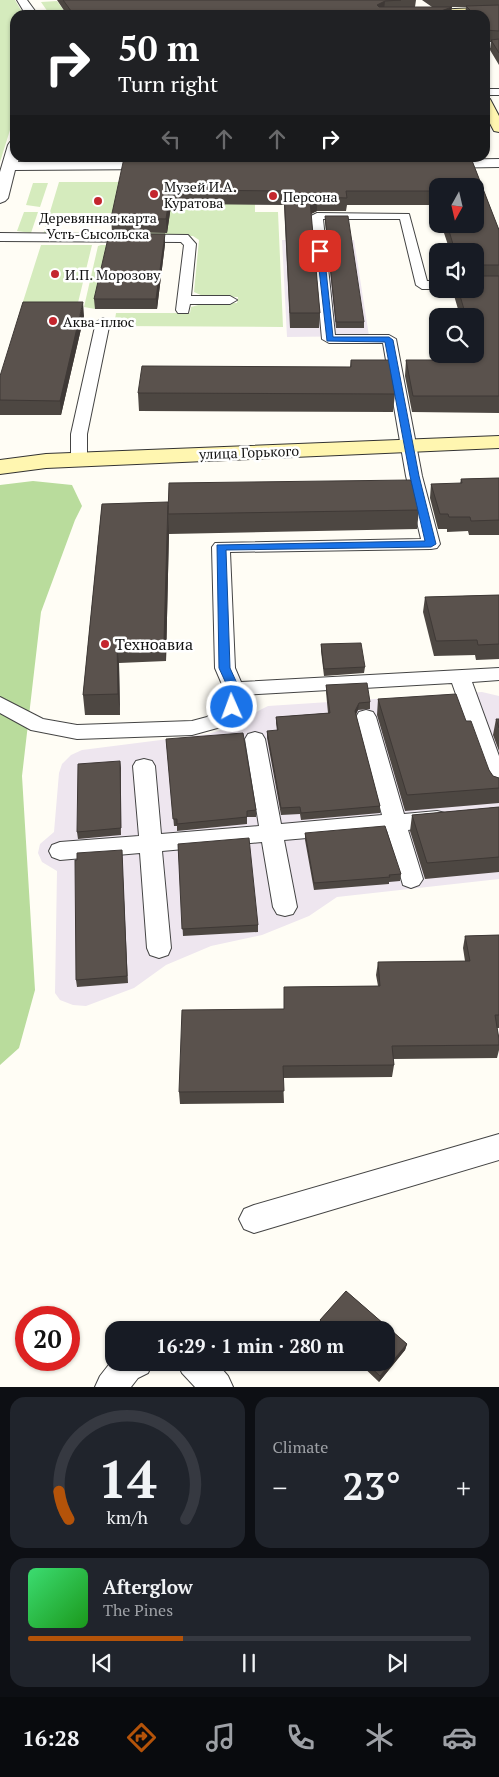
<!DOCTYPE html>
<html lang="en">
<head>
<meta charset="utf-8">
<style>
  :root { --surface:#171b24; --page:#20242c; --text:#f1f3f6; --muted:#9ea1a6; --line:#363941; --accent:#b45309 }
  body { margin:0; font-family:"PT Serif",serif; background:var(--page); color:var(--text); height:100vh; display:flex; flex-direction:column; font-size:19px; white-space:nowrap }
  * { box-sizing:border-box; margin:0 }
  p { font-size:16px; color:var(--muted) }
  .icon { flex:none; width:28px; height:28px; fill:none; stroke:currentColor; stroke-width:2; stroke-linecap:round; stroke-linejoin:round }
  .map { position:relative; height:1387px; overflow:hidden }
  .details { display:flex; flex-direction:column; gap:10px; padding:10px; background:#0d0f14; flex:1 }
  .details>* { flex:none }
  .guide { position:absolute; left:10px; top:10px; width:480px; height:152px; border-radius:15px; box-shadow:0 1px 4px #0004; background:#202124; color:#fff; overflow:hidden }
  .needle { width:32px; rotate:188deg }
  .controls { position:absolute; left:429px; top:178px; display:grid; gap:10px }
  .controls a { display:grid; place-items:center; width:55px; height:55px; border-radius:10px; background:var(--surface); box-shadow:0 1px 4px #0004; font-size:25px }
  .speed { position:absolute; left:15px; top:1306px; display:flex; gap:10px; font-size:25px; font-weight:700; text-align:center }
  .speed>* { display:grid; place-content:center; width:65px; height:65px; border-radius:50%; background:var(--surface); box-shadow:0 1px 4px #0004; line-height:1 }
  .speed .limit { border:8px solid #d22; background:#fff; color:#111 }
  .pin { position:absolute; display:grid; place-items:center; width:42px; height:42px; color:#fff; margin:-21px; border-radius:10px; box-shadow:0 2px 8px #0006 }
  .me { position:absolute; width:55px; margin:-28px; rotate:358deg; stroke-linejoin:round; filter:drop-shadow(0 0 4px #0008) }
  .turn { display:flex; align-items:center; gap:18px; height:105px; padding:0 25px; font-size:22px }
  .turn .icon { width:65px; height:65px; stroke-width:2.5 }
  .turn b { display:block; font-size:35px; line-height:42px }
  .lanes { display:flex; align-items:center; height:48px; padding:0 25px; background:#0003; justify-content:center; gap:25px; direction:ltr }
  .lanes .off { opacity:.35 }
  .big { font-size:38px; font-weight:600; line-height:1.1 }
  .details .widget { flex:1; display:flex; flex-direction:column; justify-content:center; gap:8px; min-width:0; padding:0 18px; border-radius:15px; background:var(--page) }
  .details .dial { align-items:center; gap:0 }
  .dial svg { height:130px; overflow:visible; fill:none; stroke:var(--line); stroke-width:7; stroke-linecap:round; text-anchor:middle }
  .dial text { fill:var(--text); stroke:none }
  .song { display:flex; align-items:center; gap:15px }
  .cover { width:60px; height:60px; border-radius:8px; background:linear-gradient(135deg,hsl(140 70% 55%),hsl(120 70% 35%)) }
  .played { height:5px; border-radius:2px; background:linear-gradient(90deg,var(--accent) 35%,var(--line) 35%) }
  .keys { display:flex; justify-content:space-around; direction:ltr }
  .heat { display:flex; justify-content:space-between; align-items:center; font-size:28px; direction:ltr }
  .details .tiles { flex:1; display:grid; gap:10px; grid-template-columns:1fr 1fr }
  .widget:last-child { grid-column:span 2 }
  .trip { position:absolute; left:105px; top:1321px; width:290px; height:50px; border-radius:15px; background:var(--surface); box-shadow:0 1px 4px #0004; font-weight:600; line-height:50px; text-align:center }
  .menu { display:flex; height:80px; justify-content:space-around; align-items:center; background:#090b0e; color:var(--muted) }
  .menu .icon { width:35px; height:35px }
  .menu .active { color:var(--accent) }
  .menu b { font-size:22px; color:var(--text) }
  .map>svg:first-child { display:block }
  .industrial { fill:#eee6ef }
  .green { fill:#d5ebbd }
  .forest { fill:#b9dc9c }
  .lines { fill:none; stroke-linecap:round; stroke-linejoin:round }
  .lane-casing { stroke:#444; stroke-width:2 }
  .street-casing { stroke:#444; stroke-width:2 }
  .secondary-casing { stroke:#333; stroke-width:2 }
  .lane { fill:#fff; fill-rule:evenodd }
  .street { fill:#fff; fill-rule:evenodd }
  .secondary { fill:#fff6b0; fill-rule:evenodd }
  .wall { fill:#4d4742 }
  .shaded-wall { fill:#3f3936 }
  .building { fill:#5a524d; stroke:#3f3936 }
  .route { fill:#1a73e8; stroke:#114b97 }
  .poi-dot { fill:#c4262e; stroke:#fff; stroke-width:2 }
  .labels { text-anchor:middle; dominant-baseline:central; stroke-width:5; stroke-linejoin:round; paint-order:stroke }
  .far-poi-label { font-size:14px; fill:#111; stroke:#fff; text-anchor:start }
  .far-street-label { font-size:14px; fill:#111; stroke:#fff }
  .poi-label { font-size:16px; fill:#111; stroke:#fff; text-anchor:start }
</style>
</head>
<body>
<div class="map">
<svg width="499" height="1387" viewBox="0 0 499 1387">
  <rect width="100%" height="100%" fill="#fffdf5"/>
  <!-- industrial -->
  <path class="industrial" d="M282 240H354L369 336 287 337Z
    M482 692 499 696V879L337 897 309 916 262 935 211 946 166 965 134 988 86 1006 73 1005 60 1000 55 993 57 871 42 862 38 853 40 844 54 832 59 773 62 764 71 755 82 750 208 734 241 724 258 711 268 706Z"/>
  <!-- green -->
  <path class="green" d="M0 0H15L24 15H15V114L0 162Z
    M57 1 67 15H50L41 2Z
    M59 182H119L116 195 165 206H216V198L255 182V212H278L283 327 114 326 116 313H190L191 307 202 304 237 303 238 297 203 296 194 292 199 240 193 236 75 235V232H134L115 213H53L47 232 63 234 43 235Z
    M33 183H48L40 207 26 205Z
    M24 212H38L31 233 17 231Z
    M41 245H92L76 311H20Z
    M101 245H109L95 309 84 307 98 246Z"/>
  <!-- forest -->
  <path class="forest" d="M33 481 72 485 82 506 75 520 41 612 22 776 35 990 19 1048 0 1065V485Z"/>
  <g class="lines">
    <defs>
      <path id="lane" d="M485 42H499V48H485Z
        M485 89H499V95H485Z
        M317 213 409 214 427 281H438V289H422L416 285 400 219H323L335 335H389L396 339 422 476 440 544 437 548 431 549 230 552 235 668 241 682 499 668V680L472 682 499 756V793L491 790 488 785 452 683 243 695 242 707 239 712 221 727 192 735 77 739 31 730 0 713V697L43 719 77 725 192 721 207 717 222 704 224 689 215 668 212 547 215 543 421 539 406 476 383 343H329L322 339 311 216Z
        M0 233 188 235 196 244 191 296H230L237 300 230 304H190L188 313H178L176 310 184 245 181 242 0 241Z
        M103 318 110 322 87 434V460L85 463H73L71 460V434L96 322Z
        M366 710 373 712 376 717 404 814 437 811 445 813 448 819 445 825 408 830 423 879 419 885 411 888 403 885 387 831 284 840 297 907 293 914 285 916 277 914 273 907 262 842 162 851 171 948 168 955 159 958 150 955 147 948 140 853 60 860 52 857 49 851 52 845 60 842 139 836 133 766 136 761 144 759 152 761 155 766 161 834 259 826 245 739 248 734 255 732 262 734 265 739 281 824 382 815 356 717 359 712Z
        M499 1134V1160L254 1233 244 1229 239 1219 244 1209 254 1205Z
        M114 1358V1362H153L148 1373 138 1378 131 1387H95L100 1376Z
        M177 1362H216L228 1376 233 1387H195L182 1373Z"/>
      <path id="street" d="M17 0H27L38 15H26Z
        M15 141V158H19L18 162 160 161 165 162 167 165 165 168 160 169 15 170 8 198 5 201 0 203V172L8 145 10 142Z
        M499 159V167L436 168 431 167 429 164 431 161 436 160Z"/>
      <path id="secondary" d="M499 7V13L429 15 428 13 433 10Z
        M485 98 490 99 499 116V132L494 131 485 114Z
        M499 436V448L46 468 0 474V460L46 454Z"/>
    </defs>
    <!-- lane casing -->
    <use href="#lane" class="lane-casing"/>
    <!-- street casing -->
    <use href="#street" class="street-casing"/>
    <!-- secondary casing -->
    <use href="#secondary" class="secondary-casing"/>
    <!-- lane -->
    <use href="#lane" class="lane"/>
    <!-- street -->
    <use href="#street" class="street"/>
    <!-- secondary -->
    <use href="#secondary" class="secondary"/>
  </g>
  <!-- wall -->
  <path class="wall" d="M57 0H416L415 7H432L422 0H499V65L490 50 491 41 485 40V15H465L466 7H451V15H67Z
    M127 158H471L499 230V413L412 412 405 376 406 360H473L471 354H475V316H460L453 292V289H475V251H450L441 224H475L438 186V211L436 205H347L346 211H317L311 214 320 313 319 328H290L284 205 187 204V206H171L167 233 112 232 111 218Z
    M325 216 364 322V328H336L325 221Z
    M165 244 157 309H95L94 299Z
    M84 316 61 415H0V376Z
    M351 360 395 394 393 412 139 411 138 393 350 367Z
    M499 478V535H469L468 531 447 532V529H438L430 498 431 484H460L461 479Z
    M102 504 419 510 417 529 169 534V531L166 661 119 663 120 715H85L83 695Z
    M499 595V659L476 660 475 655 434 656 423 612 425 597Z
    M321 644 365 667 364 673 324 676 321 651Z
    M326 685 370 702V709L358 710 356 715 380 806V813L301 820 300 814 281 815 267 738V731H277L276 723V717L328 713 326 692Z
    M378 699 466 721 489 770 493 776 499 778V803L405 811 377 715Z
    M496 719H499V751L493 735Z
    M166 739 256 810V817H247V824L177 831V826H174Z
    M120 761 121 835 78 839 77 832Z
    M499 807V872L425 879 410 831 412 815Z
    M305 833 401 874 400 881 389 882V884L314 890 305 840Z
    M178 844 258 925V932L183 936Z
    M122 856 128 983 77 987 76 980Z
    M499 935V1028H497L499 1039V1050L497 1058 393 1059 394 1065 392 1077 283 1078 284 1103 180 1104 179 1092 284 1009V987L378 986 376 975 378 962 465 961 463 948 465 936Z
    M346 1291 407 1344 405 1350 379 1382 358 1362H386V1330H323L319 1326 320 1320Z"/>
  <!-- shaded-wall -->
  <path class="shaded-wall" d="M385 1 384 10 376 15 377 5Z
    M452 7 451 15H430Z
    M170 192 171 206 167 233 166 219Z
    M317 197V211L309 215 310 201Z
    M165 234V244L157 309 156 299Z
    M83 302 84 316 61 415 60 401Z
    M168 514 169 531 166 661 164 641Z
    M117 643 119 663 120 715 118 694Z
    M359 703 358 710 354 717 355 711Z
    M120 761 121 768V835V828Z
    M407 1344 405 1350 379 1382 380 1376Z"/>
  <!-- building -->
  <path class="building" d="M63 0H401L385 1 377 5 379 7H452L430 15H74Z
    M499 5V31L485 30V15H475L466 6Z
    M499 39V53L491 40Z
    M124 158H471L499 230V265H477L475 274V251H455L447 224H475V186H438V193L437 191H346L347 198 317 197 310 201 320 313H290L284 191 187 190V192H170L166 219 111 218Z
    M325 216H348L364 322H336Z
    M109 234H165L156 299H94Z
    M475 274 477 276H499V396H413L406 360H479L475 345V316H466L458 289H475Z
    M23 302H83L60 401 0 400V376Z
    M351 360H389L395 394 138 393 142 366 351 367Z
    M499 478V520L471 521 470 517H449L448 514H440L431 484 462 483 461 479Z
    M411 480 419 510 168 514 169 483Z
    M168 502 164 641 117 643 118 694 83 695 102 504Z
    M499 595V644L478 645 477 640 436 641 425 597Z
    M361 643 365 667 324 669 321 644Z
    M367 683 370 702 359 703 355 711 380 806 301 813 300 807 281 808 267 731 278 730 276 717 330 713 326 685Z
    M456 694 466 721H471L489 770 493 776 499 778V788L407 795 378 699Z
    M496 719H499V728Z
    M243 733 256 810 247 811V817L177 824V819H173L166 739Z
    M120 761 121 828 77 832 78 764Z
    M499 807V857L427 863 412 815Z
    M385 826 401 874 389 875 390 877 314 883 305 833Z
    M249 838 258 925 182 929 178 844Z
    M122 850 127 976 76 980 75 860H77V853Z
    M499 935V1015H495L499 1039V1045L392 1046 394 1065 283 1066 284 1091 179 1092 182 1010 284 1009V987L380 986 378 962 470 961 465 936Z
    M346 1291 407 1344 380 1376 365 1362H386V1330H330L320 1320Z"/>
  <!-- route -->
  <path class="route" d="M320 249 324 251 333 337H389L393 340 419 476 436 544 431 547 226 550 230 668 240 690 238 707 232 711 227 707 229 690 219 668 217 545 425 541 410 476 385 342 327 341 317 251Z"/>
  <!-- markers -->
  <g class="poi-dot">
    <circle cx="154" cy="194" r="5"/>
    <circle cx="273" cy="196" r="5"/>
    <circle cx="98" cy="201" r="5"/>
    <circle cx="55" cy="274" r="5"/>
    <circle cx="53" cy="321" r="5"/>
    <circle cx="105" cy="644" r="5"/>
  </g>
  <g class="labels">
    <!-- far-poi labels -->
    <g class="far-poi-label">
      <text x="164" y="186">Музей И.А.<tspan x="164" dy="16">Куратова</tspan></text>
      <text x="283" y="196">Персона</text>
      <text x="98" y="217" text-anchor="middle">Деревянная карта<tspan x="98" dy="16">Усть-Сысольска</tspan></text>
      <text x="65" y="274">И.П. Морозову</text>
      <text x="63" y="321">Аква-плюс</text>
    </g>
    <!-- far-street labels -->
    <g class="far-street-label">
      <text transform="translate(249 452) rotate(-2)">улица Горького</text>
    </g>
    <!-- poi labels -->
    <g class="poi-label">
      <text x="115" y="644">Техноавиа</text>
    </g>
  </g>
</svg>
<div class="controls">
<a><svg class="needle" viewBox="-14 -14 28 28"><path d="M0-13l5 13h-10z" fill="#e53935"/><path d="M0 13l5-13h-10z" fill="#9ea1a6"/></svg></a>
<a><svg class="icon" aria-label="sound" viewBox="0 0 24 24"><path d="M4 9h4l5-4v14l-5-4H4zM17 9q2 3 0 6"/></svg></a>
<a><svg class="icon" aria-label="search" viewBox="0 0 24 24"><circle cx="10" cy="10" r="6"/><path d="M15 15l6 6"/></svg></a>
</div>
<div class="speed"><div class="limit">20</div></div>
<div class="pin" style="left:320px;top:251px;background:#d93025"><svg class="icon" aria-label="arrive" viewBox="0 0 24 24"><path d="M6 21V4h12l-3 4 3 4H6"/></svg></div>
<svg class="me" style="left:232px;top:707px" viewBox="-20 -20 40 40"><circle r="17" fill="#1a73e8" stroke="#fff" stroke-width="3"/><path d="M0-11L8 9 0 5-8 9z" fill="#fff"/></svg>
<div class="trip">16:29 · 1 min · 280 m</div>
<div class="guide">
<div class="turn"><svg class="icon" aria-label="right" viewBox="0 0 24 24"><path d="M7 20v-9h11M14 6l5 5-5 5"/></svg><div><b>50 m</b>Turn right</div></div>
<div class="lanes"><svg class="icon off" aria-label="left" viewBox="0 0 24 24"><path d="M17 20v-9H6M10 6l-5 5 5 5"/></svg><svg class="icon off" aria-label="ahead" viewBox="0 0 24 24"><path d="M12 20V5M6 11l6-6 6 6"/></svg><svg class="icon off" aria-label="ahead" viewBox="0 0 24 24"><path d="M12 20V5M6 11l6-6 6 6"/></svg><svg class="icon" aria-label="right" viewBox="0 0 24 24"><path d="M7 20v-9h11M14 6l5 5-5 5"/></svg></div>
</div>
</div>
<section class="details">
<div class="tiles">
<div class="widget dial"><svg viewBox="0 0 100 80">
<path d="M14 69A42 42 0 1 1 86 69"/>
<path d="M14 69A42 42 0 0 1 8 52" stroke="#b45309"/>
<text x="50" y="56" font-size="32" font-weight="700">14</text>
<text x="50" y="72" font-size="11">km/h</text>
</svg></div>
<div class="widget"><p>Climate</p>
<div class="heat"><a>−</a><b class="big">23°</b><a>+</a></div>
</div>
<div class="widget">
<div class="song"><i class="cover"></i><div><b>Afterglow</b><p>The Pines</p></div></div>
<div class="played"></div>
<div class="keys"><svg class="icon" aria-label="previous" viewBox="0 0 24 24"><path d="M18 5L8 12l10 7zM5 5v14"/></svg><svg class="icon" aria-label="pause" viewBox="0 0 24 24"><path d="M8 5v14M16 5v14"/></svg><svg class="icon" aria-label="next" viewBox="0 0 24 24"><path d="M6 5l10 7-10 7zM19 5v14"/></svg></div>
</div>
</div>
</section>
<nav class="menu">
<b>16:28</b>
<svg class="icon active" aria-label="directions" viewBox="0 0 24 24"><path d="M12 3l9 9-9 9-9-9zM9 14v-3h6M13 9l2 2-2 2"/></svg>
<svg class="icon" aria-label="music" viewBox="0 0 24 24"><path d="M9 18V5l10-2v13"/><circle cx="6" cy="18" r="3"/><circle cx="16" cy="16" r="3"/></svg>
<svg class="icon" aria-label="phone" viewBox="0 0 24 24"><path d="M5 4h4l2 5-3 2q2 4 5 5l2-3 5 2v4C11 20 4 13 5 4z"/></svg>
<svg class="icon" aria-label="climate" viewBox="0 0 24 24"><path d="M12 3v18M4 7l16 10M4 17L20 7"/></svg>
<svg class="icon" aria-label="car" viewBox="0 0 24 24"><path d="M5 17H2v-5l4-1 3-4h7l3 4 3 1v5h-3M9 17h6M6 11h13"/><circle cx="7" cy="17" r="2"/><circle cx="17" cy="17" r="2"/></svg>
</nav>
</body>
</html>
